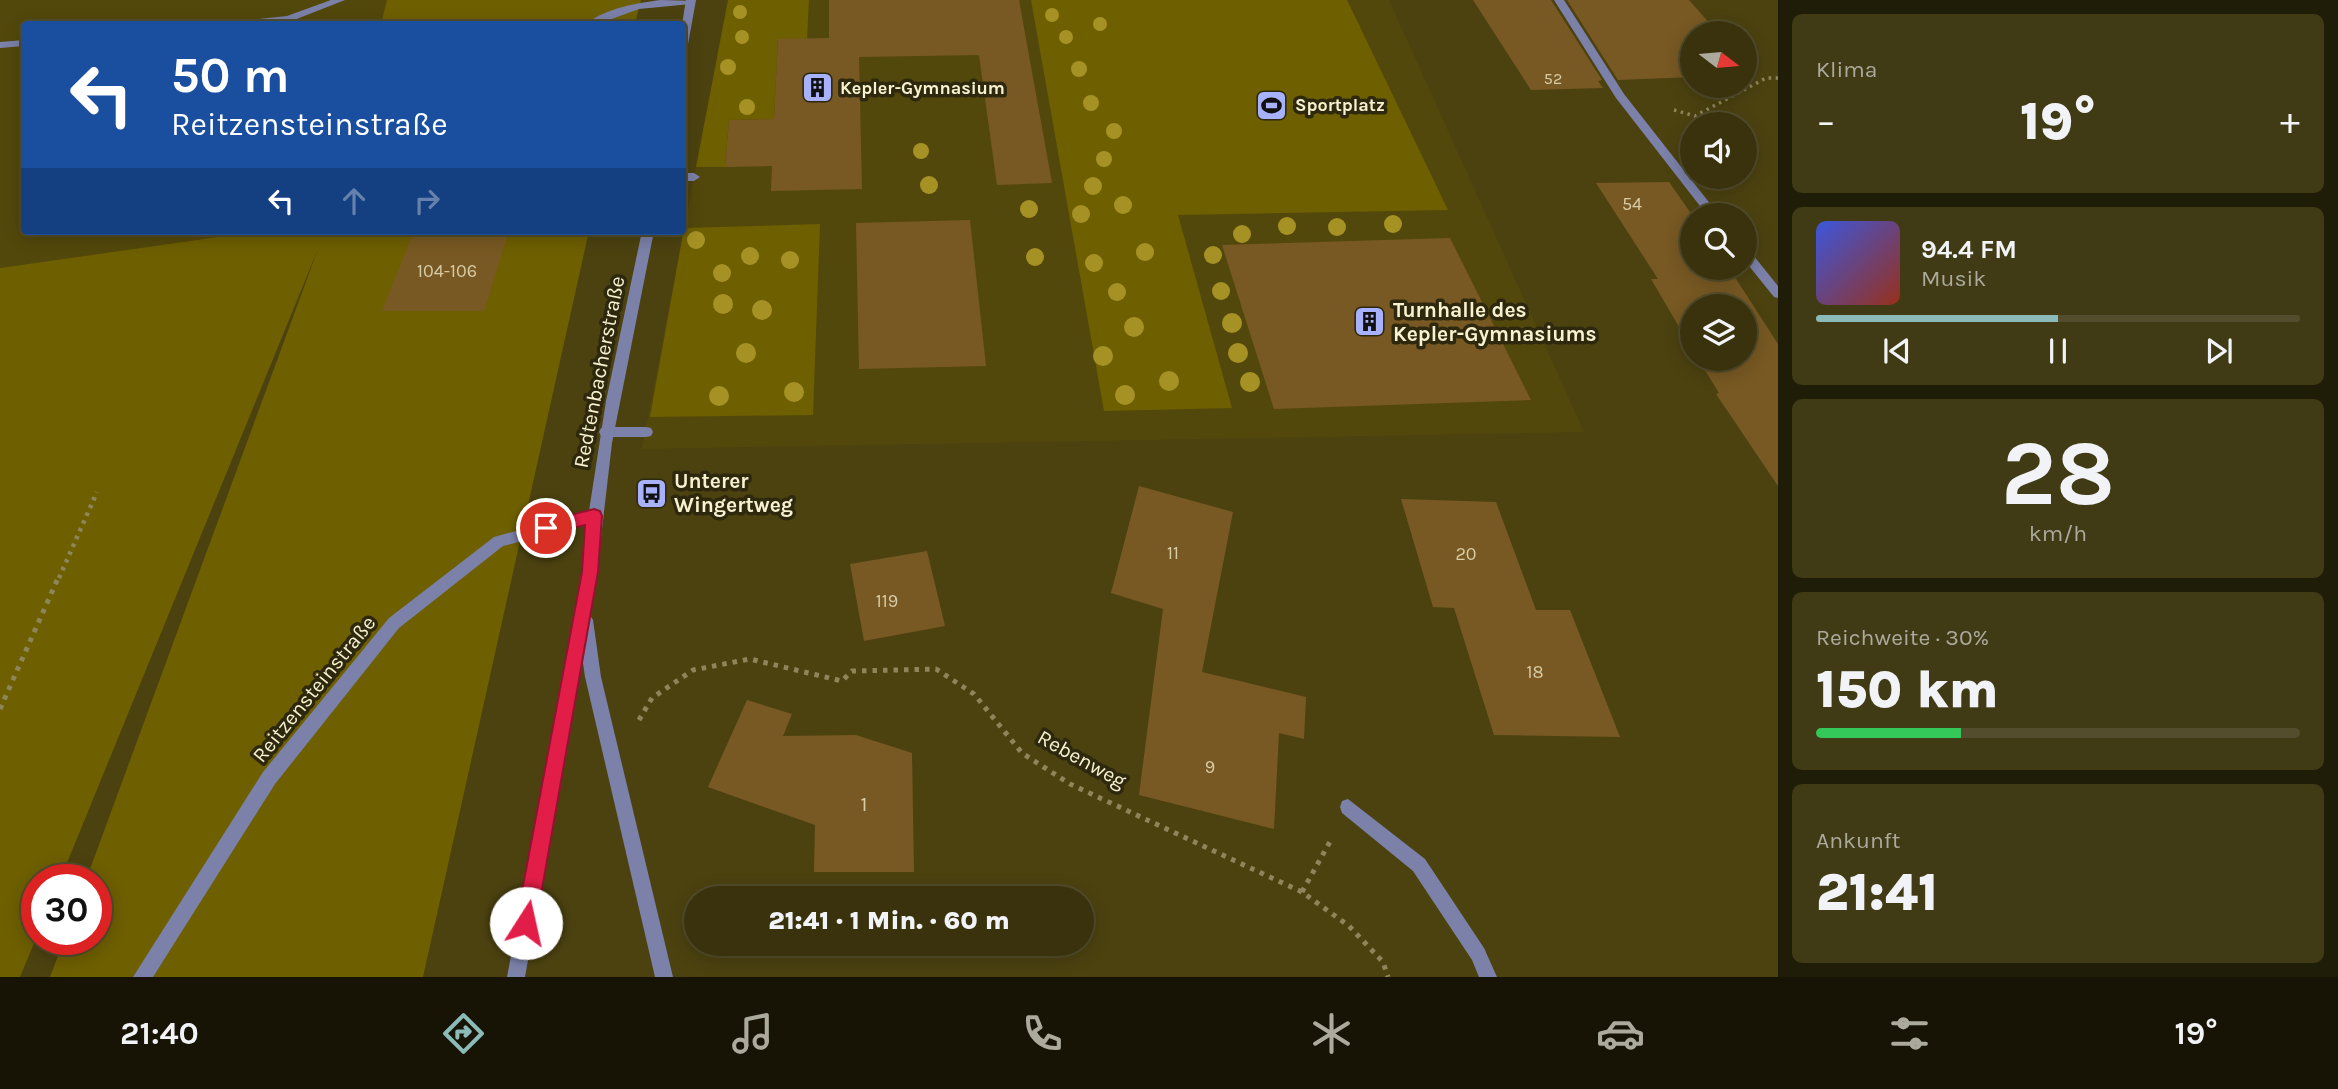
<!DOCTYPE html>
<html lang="de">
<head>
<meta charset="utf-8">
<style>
  :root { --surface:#39320c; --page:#403a15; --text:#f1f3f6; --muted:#abaa9d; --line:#534d2d; --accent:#8bbbb9 }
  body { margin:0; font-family:Karla,sans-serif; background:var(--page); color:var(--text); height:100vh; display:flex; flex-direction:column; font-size:26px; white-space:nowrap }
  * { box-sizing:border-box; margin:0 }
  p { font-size:23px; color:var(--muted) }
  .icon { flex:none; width:38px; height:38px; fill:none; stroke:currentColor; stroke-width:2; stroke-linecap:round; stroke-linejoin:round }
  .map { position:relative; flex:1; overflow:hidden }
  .drawer { display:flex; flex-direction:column; gap:14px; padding:14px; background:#1f1c07; width:560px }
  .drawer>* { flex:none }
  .guide { position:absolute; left:21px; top:21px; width:665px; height:214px; border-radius:7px; box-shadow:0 4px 18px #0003,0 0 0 2px var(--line); background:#1a4fa0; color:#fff; overflow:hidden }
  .needle { width:46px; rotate:106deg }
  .buttons { position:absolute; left:1680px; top:21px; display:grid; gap:14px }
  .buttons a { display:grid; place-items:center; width:77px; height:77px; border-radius:50%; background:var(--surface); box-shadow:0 4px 18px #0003,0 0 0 2px var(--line); font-size:35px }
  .speed { position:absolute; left:21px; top:864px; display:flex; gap:14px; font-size:35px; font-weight:700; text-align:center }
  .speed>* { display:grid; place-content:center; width:91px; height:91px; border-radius:50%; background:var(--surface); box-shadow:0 4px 18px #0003,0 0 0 2px var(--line); line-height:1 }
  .speed .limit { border:10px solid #d22; background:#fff; color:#111 }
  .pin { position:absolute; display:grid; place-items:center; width:60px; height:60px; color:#fff; margin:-30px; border:4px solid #fff; border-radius:50%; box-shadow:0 2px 7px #0007 }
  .me { position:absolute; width:77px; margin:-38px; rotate:10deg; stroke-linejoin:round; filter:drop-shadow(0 0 5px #0008) }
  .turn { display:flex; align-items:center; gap:24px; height:147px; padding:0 35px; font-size:32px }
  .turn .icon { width:91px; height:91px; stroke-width:2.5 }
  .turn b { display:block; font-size:49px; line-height:60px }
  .lanes { display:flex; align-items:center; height:66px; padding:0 35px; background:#0003; justify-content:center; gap:35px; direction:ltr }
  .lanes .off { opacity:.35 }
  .big { font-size:52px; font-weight:800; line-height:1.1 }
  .drawer .widget { flex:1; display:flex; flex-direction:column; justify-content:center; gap:10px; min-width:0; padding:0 24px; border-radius:10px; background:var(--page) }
  .drawer .dial { align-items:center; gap:0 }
  .dial b { font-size:91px; line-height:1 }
  .song { display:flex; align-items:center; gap:21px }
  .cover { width:84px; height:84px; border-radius:10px; background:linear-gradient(135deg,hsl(230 70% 55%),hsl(10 70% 35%)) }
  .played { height:7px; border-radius:4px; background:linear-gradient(90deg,var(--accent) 50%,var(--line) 50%) }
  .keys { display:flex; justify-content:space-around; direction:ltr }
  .heat { display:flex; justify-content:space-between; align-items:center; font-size:38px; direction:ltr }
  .charge { height:10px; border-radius:5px; background:linear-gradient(90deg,#34c759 30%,var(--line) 0) }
  .trip { position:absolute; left:684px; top:886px; width:410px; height:70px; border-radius:35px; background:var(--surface); box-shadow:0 4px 18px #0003,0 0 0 2px var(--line); font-weight:800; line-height:70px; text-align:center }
  .dock { display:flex; height:112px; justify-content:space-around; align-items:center; background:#171405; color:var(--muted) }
  .dock .icon { width:49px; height:49px }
  .dock .on { color:var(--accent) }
  .dock b { font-size:32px; color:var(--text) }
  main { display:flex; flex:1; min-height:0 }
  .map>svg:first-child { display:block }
  .built { fill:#53480b }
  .green { fill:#6e5f00 }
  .building { fill:#785923 }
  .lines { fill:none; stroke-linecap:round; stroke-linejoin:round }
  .path-far2 { stroke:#8e865a; stroke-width:3.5; stroke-dasharray:2.5 4.5; stroke-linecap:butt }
  .path-far1 { stroke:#8e865a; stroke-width:4.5; stroke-dasharray:3.5 5; stroke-linecap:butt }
  .path { stroke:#8e865a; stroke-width:5; stroke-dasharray:4.5 6; stroke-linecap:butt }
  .service { fill:#7b81a9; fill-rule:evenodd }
  .minor { fill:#7b81a9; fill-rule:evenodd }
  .tree { fill:#a69224 }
  .route { fill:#e11d48; stroke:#92132f; stroke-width:2 }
  .labels { text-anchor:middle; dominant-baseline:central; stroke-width:7; stroke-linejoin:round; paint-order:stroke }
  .far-number-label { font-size:16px; fill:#d8cca6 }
  .far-poi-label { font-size:18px; font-weight:bold; fill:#f8f2d1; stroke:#2e290e; text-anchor:start }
  .number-label { font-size:18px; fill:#d8cca6 }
  .poi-label { font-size:21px; font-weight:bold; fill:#f8f2d1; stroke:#2e290e; text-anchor:start }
  .street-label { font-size:21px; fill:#f8f2d1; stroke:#2e290e }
  .near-number-label { font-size:21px; fill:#d8cca6 }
</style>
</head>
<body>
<main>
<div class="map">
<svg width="1778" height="977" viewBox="0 0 1778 977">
  <rect width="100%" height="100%" fill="#4c4210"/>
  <!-- built -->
  <path class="built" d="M0 0H387L381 24H24V231H260L0 268Z
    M728 0H1389L1584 432 642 449Z"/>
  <!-- green -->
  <path class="green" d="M387 0H641L635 24H381Z
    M728 0H809L807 39 778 40 774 119 729 120 725 167H696Z
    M1031 0H1347L1448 210 1178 215 1232 408 1104 411Z
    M820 224 813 415 650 417 684 228Z
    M260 231H589L423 977H50L64 940H96V880H86L318 249 60 880H37V936L20 977H0V268Z"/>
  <!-- building -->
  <path class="building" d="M829 0H1019L1052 183 997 185 979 55 859 57 862 189 771 191 772 166 725 167 729 120 774 119 778 39 829 38Z
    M1473 0H1551L1602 80 1598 81 1603 88 1531 90Z
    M1567 0H1689L1718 33H1692V77L1618 80Z
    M1669 182 1692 215V268H1729L1778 344V486L1716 394 1719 393 1698 359H1745V306H1692V349L1651 279H1658L1596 183Z
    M970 220 986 366 859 369 856 223Z
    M414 231H509L484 311H382Z
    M1450 238 1531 400 1274 409 1222 245Z
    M1139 486 1233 512 1202 672 1306 697 1304 739 1279 733 1274 829 1139 795 1163 609 1111 593Z
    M1401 499 1496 502 1536 610H1570L1620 737 1494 735 1454 608 1433 607Z
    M927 551 945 626 864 641 850 564Z
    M747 700 792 714 783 736 856 735 912 753 914 872H814L815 825 708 787Z"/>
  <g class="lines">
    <!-- path-far2 -->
    <path class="path-far2" d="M1674 110 1695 116 1766 78H1778"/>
    <!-- path-far1 -->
    <path class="path-far1" d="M59 578 97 492"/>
    <!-- path -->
    <path class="path" d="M0 709 59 576
      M639 720 652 698 693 670 750 659 842 681 852 671 936 669 974 694 1022 753 1070 784 1302 892 1349 926 1383 962 1388 977
      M1302 892 1332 838"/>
    <!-- service -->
    <path class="service" d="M331 0H345L289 22 235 24 240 21 287 16Z
      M661 0 696 1 691 4 639 9 598 24H586C606 8 637 3 661 0Z
      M24 40V46L0 48V42Z
      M682 173H694L700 177 694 181H682Z
      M606 427H646L651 428 653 432 651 436 646 437H606L601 436 599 432 601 428Z"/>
    <!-- minor -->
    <path class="minor" d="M686 0H696L687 50 682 53V24Z
      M1554 0H1564L1624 94 1719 215H1707L1616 98Z
      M642 231H654L612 443 597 572 590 615 593 620 601 677 673 977H655L585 677 582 656 525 977H507L583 572 587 524 503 546 399 628 275 784 153 977H133L263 772 389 618 494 537 589 511 606 401Z
      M1745 249 1749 250 1778 286V298L1774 297 1745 261Z
      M1348 799 1425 859 1484 948 1497 977H1479L1472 960 1413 871 1342 813 1340 807 1342 801Z"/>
  </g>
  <!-- trees -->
  <g class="tree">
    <circle cx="740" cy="12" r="7"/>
    <circle cx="1052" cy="15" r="7"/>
    <circle cx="1100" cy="24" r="7"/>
    <circle cx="742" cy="37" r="7"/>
    <circle cx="1066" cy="37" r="7"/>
    <circle cx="728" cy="67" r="8"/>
    <circle cx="1079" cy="69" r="8"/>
    <circle cx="1091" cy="103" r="8"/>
    <circle cx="747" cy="107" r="8"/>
    <circle cx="1114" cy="131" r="8"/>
    <circle cx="921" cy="151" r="8"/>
    <circle cx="1104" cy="159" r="8"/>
    <circle cx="929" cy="185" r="9"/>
    <circle cx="1093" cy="186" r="9"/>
    <circle cx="1123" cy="205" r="9"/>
    <circle cx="1029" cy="209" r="9"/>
    <circle cx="1081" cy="214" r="9"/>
    <circle cx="1393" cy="224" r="9"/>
    <circle cx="1287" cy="226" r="9"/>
    <circle cx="1337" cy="227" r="9"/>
    <circle cx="1242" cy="234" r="9"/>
    <circle cx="696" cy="240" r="9"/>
    <circle cx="1145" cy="252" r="9"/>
    <circle cx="1213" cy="255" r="9"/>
    <circle cx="750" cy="256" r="9"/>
    <circle cx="1035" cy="257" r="9"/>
    <circle cx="790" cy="260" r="9"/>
    <circle cx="1094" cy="263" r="9"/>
    <circle cx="722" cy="273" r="9"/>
    <circle cx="1221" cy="291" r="9"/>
    <circle cx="1117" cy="292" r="9"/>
    <circle cx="723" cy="304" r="10"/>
    <circle cx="762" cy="310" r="10"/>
    <circle cx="1232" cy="323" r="10"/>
    <circle cx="1134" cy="327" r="10"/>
    <circle cx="746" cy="353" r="10"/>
    <circle cx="1238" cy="353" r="10"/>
    <circle cx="1103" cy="356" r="10"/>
    <circle cx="1169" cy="381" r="10"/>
    <circle cx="1250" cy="382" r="10"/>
    <circle cx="794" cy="392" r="10"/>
    <circle cx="1125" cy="395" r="10"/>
    <circle cx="719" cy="396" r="10"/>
  </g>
  <!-- route -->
  <path class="route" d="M594 509 600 511 602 516 598 572 536 923 533 930 526 933 519 930 516 923 582 572 585 525 546 535 541 533 538 528 541 523 546 521Z"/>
  <!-- icons -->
  <defs>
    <symbol id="building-square" viewBox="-11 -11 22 22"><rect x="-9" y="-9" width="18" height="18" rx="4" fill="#a7b1fc" stroke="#2e290e"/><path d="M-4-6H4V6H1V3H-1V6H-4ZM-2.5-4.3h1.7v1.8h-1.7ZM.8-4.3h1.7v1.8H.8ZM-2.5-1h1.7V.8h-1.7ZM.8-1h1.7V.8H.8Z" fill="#111"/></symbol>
    <symbol id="stadium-square" viewBox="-11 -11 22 22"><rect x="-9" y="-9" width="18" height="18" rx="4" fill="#a7b1fc" stroke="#2e290e"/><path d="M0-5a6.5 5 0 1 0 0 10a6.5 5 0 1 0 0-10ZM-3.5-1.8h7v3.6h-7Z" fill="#111"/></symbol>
    <symbol id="bus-square" viewBox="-11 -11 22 22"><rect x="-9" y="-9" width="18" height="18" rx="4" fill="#a7b1fc" stroke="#2e290e"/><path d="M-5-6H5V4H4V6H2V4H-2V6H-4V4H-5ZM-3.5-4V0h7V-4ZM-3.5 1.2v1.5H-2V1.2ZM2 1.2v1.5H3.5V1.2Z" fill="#111"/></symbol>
  </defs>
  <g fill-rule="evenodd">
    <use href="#building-square" x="800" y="70" width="35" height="35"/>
    <use href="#stadium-square" x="1254" y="88" width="35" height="35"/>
    <use href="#building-square" x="1352" y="304" width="35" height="35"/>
    <use href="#bus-square" x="634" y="476" width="35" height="35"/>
  </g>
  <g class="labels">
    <!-- far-number labels -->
    <g class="far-number-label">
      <text x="1553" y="78">52</text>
    </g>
    <!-- far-poi labels -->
    <g class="far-poi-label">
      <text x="840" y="88">Kepler-Gymnasium</text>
      <text x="1295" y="105">Sportplatz</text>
    </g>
    <!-- number labels -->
    <g class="number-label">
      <text x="1632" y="204">54</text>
      <text x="447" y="271">104-106</text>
      <text x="1173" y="553">11</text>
      <text x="1466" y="554">20</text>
      <text x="887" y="601">119</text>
      <text x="1535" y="672">18</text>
      <text x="1210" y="767">9</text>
    </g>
    <!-- poi labels -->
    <g class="poi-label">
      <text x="1393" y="310">Turnhalle des<tspan x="1393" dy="24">Kepler-Gymnasiums</tspan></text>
      <text x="674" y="481">Unterer<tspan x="674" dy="24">Wingertweg</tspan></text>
    </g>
    <!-- street labels -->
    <g class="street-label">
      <text transform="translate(599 372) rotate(-79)">Redtenbacherstraße</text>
      <text transform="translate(314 689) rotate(-51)">Reitzensteinstraße</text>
      <text transform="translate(1082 759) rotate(29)">Rebenweg</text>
    </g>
    <!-- near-number labels -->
    <g class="near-number-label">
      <text x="864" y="804">1</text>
    </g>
  </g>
</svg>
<div class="buttons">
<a><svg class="needle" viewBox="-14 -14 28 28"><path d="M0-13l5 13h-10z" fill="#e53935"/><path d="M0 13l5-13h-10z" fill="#abaa9d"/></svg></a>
<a><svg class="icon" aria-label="sound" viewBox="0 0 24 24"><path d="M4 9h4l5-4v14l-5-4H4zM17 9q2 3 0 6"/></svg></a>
<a><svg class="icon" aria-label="search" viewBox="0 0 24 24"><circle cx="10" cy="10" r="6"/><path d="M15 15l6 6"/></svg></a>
<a><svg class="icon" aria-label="layers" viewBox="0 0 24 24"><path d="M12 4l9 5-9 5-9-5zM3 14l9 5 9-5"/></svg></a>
</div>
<div class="speed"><div class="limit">30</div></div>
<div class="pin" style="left:546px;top:528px;background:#d93025"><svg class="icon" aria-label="arrive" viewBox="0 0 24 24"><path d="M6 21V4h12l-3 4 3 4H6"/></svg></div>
<svg class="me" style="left:526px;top:923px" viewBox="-20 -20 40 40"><circle r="19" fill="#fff"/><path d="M0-13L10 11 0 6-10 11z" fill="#e11d48"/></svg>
<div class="trip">21:41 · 1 Min. · 60 m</div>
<div class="guide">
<div class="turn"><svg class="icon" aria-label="left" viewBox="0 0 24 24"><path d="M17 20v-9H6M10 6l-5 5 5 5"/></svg><div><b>50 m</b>Reitzensteinstraße</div></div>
<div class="lanes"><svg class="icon" aria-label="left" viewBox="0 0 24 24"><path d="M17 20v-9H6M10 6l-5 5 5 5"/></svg><svg class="icon off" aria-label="ahead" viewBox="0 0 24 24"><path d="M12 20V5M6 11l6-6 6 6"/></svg><svg class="icon off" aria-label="right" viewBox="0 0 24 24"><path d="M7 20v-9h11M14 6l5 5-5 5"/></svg></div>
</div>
</div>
<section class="drawer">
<div class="widget"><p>Klima</p>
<div class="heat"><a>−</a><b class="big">19°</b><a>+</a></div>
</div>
<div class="widget">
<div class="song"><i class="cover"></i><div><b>94.4 FM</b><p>Musik</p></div></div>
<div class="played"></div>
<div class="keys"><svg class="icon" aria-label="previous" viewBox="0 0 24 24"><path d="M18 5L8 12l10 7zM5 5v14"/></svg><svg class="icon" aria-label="pause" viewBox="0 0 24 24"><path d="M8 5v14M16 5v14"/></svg><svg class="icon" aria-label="next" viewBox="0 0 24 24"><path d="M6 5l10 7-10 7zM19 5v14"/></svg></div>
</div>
<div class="widget dial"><b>28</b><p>km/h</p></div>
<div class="widget"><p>Reichweite · 30%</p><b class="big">150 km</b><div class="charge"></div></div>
<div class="widget"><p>Ankunft</p><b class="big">21:41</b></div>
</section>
</main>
<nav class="dock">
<b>21:40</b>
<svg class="icon on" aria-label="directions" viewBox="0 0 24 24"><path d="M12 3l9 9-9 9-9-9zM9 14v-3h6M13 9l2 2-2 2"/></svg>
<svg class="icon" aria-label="music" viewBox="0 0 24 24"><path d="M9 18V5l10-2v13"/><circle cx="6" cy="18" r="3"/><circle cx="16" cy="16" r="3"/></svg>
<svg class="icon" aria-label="phone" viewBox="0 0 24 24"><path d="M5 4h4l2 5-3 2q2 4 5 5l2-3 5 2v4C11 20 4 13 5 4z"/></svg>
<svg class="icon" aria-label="climate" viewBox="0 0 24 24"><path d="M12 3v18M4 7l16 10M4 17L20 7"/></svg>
<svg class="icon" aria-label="car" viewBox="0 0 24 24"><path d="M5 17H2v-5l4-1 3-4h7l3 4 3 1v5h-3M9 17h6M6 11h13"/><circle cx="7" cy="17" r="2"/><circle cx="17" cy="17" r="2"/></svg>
<svg class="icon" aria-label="filters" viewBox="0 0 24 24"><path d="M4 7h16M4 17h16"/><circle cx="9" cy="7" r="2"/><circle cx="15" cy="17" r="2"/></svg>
<b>19°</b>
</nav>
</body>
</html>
